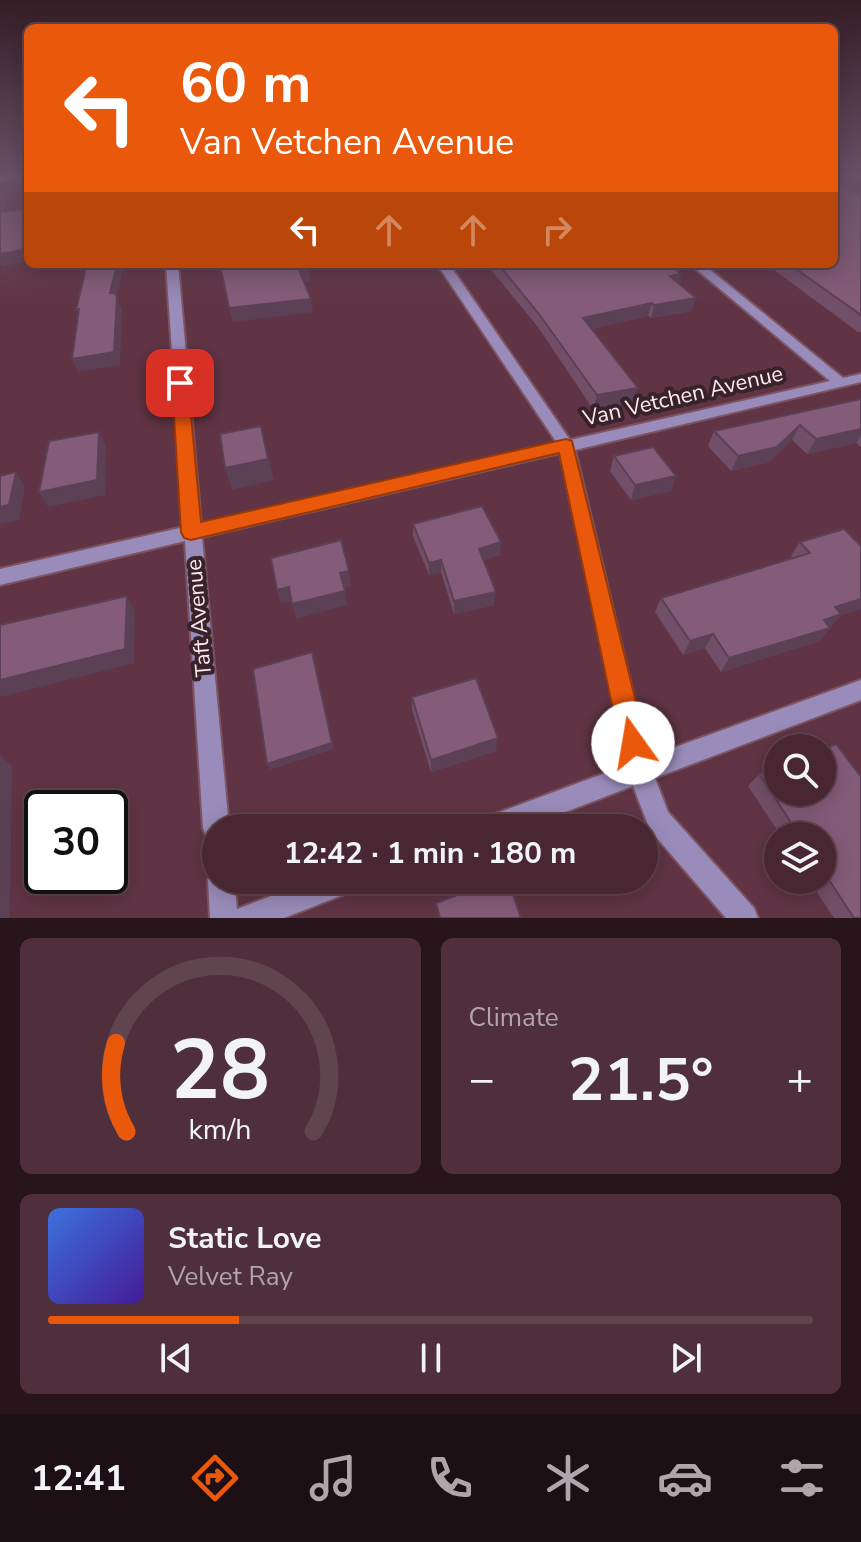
<!DOCTYPE html>
<html lang="en">
<head>
<meta charset="utf-8">
<style>
  :root { --surface:#482733; --page:#4f2f3b; --text:#f1f3f6; --muted:#b1a5ac; --line:#60444e; --accent:#ea580c }
  body { margin:0; font-family:"Nunito Sans",sans-serif; background:var(--page); color:var(--text); height:100vh; display:flex; flex-direction:column; font-size:30px; white-space:nowrap }
  * { box-sizing:border-box; margin:0 }
  p { font-size:26px; color:var(--muted) }
  .icon { flex:none; width:44px; height:44px; fill:none; stroke:currentColor; stroke-width:2; stroke-linecap:round; stroke-linejoin:round }
  .map { position:relative; height:918px; overflow:hidden }
  .panel { display:flex; flex-direction:column; gap:20px; padding:20px; background:#28151c; flex:1 }
  .panel>* { flex:none }
  .guide { position:absolute; left:24px; top:24px; width:814px; height:244px; border-radius:12px; box-shadow:0 4px 20px #0003,0 0 0 2px var(--line); background:#ea580c; color:#fff; overflow:hidden }
  .controls { position:absolute; left:764px; top:734px; display:grid; gap:16px }
  .controls a { display:grid; place-items:center; width:72px; height:72px; border-radius:50%; background:var(--surface); box-shadow:0 4px 20px #0003,0 0 0 2px var(--line); font-size:40px }
  .speed { position:absolute; left:24px; top:790px; display:flex; gap:16px; font-size:40px; font-weight:700; text-align:center }
  .speed>* { display:grid; place-content:center; width:104px; height:104px; border-radius:50%; background:var(--surface); box-shadow:0 4px 20px #0003,0 0 0 2px var(--line); line-height:1 }
  .speed .limit { border:4px solid #111; border-radius:12px; background:#fff; color:#111 }
  .pin { position:absolute; display:grid; place-items:center; width:68px; height:68px; color:#fff; margin:-34px; border-radius:16px; box-shadow:0 4px 12px #0006 }
  .me { position:absolute; width:88px; margin:-44px; rotate:347deg; stroke-linejoin:round; filter:drop-shadow(0 0 6px #0008) }
  .turn { display:flex; align-items:center; gap:28px; height:168px; padding:0 24px; font-size:36px }
  .turn .icon { width:104px; height:104px; stroke-width:2.5 }
  .turn b { display:block; font-size:56px; line-height:68px }
  .lanes { display:flex; align-items:center; height:76px; padding:0 24px; background:#0003; justify-content:center; gap:40px; direction:ltr }
  .lanes .off { opacity:.35 }
  .big { font-size:60px; font-weight:700; line-height:1.1 }
  .panel .card { flex:1; display:flex; flex-direction:column; justify-content:center; gap:12px; min-width:0; padding:0 28px; border-radius:12px; background:var(--page) }
  .panel .dial { align-items:center; gap:0 }
  .dial svg { height:208px; overflow:visible; fill:none; stroke:var(--line); stroke-width:7; stroke-linecap:round; text-anchor:middle }
  .dial text { fill:var(--text); stroke:none }
  .song { display:flex; align-items:center; gap:24px }
  .cover { width:96px; height:96px; border-radius:12px; background:linear-gradient(135deg,hsl(220 70% 55%),hsl(260 70% 35%)) }
  .played { height:8px; border-radius:4px; background:linear-gradient(90deg,var(--accent) 25%,var(--line) 25%) }
  .keys { display:flex; justify-content:space-around; direction:ltr }
  .heat { display:flex; justify-content:space-between; align-items:center; font-size:44px; direction:ltr }
  .panel .tiles { flex:1; display:grid; gap:20px; grid-template-columns:1fr 1fr }
  .card:last-child { grid-column:span 2 }
  .trip { position:absolute; left:202px; top:814px; width:456px; height:80px; border-radius:40px; background:var(--surface); box-shadow:0 4px 20px #0003,0 0 0 2px var(--line); font-weight:700; line-height:80px; text-align:center }
  .dock { display:flex; height:128px; justify-content:space-around; align-items:center; background:#1d1014; color:var(--muted) }
  .dock .icon { width:56px; height:56px }
  .dock .selected { color:var(--accent) }
  .dock b { font-size:36px; color:var(--text) }
  .map>svg:first-child { display:block }
  .lines { fill:none; stroke-linecap:round; stroke-linejoin:round }
  .minor-casing { stroke:#7c5463; stroke-width:4 }
  .minor { fill:#998cba; fill-rule:evenodd }
  .wall { fill:#724f68 }
  .shaded-wall { fill:#5c4055 }
  .building { fill:#845c79; stroke:#5c4055; stroke-width:2 }
  .route { fill:#ea580c; stroke:#983908; stroke-width:2 }
  .labels { text-anchor:middle; dominant-baseline:central; stroke-width:8; stroke-linejoin:round; paint-order:stroke }
  .street-label { font-size:22px; fill:#fee7ee; stroke:#38232a }
</style>
</head>
<body>
<div class="map">
<svg width="861" height="918" viewBox="0 0 861 918">
  <rect width="100%" height="100%" fill="#603444"/>
  <g class="lines">
    <defs>
      <path id="minor" d="M0 175H28V178L0 181Z
        M853 175H861V180Z
        M166 264H178L201 524 557 443 437 264H449L570 440 830 381 690 264H703L843 378 861 374V382L575 450 648 757 861 680V700L655 778 668 812 754 908 758 918H726L650 830 633 786 524 828H477L481 819 627 765 560 453 202 537 229 828H216V841L207 837 203 828 185 541 0 585V569L184 527Z
        M216 869V880H234L237 909 313 880H362L358 889 284 918H210L208 880 212 871Z"/>
    </defs>
    <!-- minor casing -->
    <use href="#minor" class="minor-casing"/>
    <!-- minor -->
    <use href="#minor" class="minor"/>
  </g>
  <!-- wall -->
  <path class="wall" d="M861 195V332H858L766 264H834Z
    M471 264H670L692 311 651 318 648 316 592 329 634 402 593 409 538 327 488 266 474 268Z
    M861 399V447L856 443 807 454 792 440 769 462 731 471 708 446 714 431Z
    M614 456 671 491 631 500 610 471Z
    M413 524 500 555 483 560 494 605 454 614 441 572 429 575 413 536Z
    M844 529 840 616 819 641 721 672 705 648 683 655 655 612 661 598 793 558 791 556 800 542Z
    M412 697 496 751 431 772 412 710Z
    M836 744 861 777V918H834L809 880H822V836H781L748 786 759 774 778 767V792H822V750Z"/>
  <!-- shaded-wall -->
  <path class="shaded-wall" d="M1 194 6 205 0 224V196Z
    M28 249V262L3 266 2 263H0V253Z
    M117 264H124L117 297 122 310 120 365 78 372 72 359Z
    M474 264H488V266L474 268Z
    M309 268 311 281 301 283 299 270Z
    M681 274 678 287 670 276Z
    M696 298 692 311 651 318 654 305Z
    M311 299 313 312 233 322 229 308Z
    M652 303 648 316 581 332 583 318Z
    M638 388 634 402 593 409 597 395Z
    M800 425 792 440 769 462 731 471 738 456Z
    M261 426 274 480 232 490 225 468Z
    M861 429V435L856 443 807 454 816 439Z
    M99 432 106 446 105 495 48 507 39 492Z
    M16 472 25 487 19 520 0 524V507Z
    M676 476 671 491 631 500 635 485Z
    M501 542 500 555 478 561 479 549Z
    M441 560V572L429 575V563Z
    M349 571 351 586 342 588 340 573Z
    M289 587 292 601 281 604 277 590Z
    M345 591 347 605 296 619 292 604Z
    M496 592 494 605 454 614V601Z
    M127 596 135 611 134 663 0 697V680Z
    M861 599V609L840 616 819 641 721 672 729 658 835 607Z
    M713 634 705 648 683 655 690 641Z
    M314 659 334 749 270 770 267 764Z
    M498 738 496 751 431 772V760Z
    M0 755 12 766 10 918H0Z"/>
  <!-- building -->
  <path class="building" d="M834 182 861 195V315L789 264H834Z
    M28 209V249L0 254V212Z
    M87 264H117L110 293H115L117 297 114 352 72 359 79 309 76 310Z
    M220 264H308L309 268 299 270 311 299 229 308Z
    M498 264H670L681 274 670 276 696 298 654 305 652 303 583 318 638 388 597 395 539 314Z
    M861 399V429L816 439 800 425 777 447 738 456 714 431Z
    M261 426 268 459 225 468 220 434Z
    M99 432 97 480 39 492 49 441Z
    M653 447 676 476 635 485 614 456Z
    M16 472 9 505 0 507V476Z
    M482 506 501 542 479 549 496 592 454 601 441 560 429 563 413 524Z
    M844 529 861 546V599L835 607 841 614 824 620 830 628 729 658 713 634 690 641 661 598 810 553 800 542Z
    M341 540 349 571 340 573 345 591 292 604 289 587 277 590 271 558Z
    M127 596 125 649 0 680V625Z
    M312 652 332 743 267 764 253 669Z
    M476 678 498 738 431 760 412 697Z
    M836 744 861 777V918H854L822 869V836H800L759 774 778 767V792H822V750Z
    M497 880H508L521 918H440L436 903Z"/>
  <!-- sky -->
  <linearGradient id="sky" x2="0" y2="1"><stop stop-color="#351d25"/><stop offset="0.58" stop-color="#695067"/><stop offset="1" stop-color="#695067" stop-opacity="0"/></linearGradient>
  <rect width="861" height="304" fill="url(#sky)"/>
  <!-- route -->
  <path class="route" d="M180 378 188 383 201 522 566 439 572 441 646 743 643 752 633 756 624 752 620 743 559 453 191 540 184 538 181 532 172 383Z"/>
  <g class="labels">
    <!-- street labels -->
    <g class="street-label">
      <text transform="translate(683 396) rotate(-13)">Van Vetchen Avenue</text>
      <text transform="translate(199 618) rotate(-95)">Taft Avenue</text>
    </g>
  </g>
</svg>
<div class="controls">
<a><svg class="icon" aria-label="search" viewBox="0 0 24 24"><circle cx="10" cy="10" r="6"/><path d="M15 15l6 6"/></svg></a>
<a><svg class="icon" aria-label="layers" viewBox="0 0 24 24"><path d="M12 4l9 5-9 5-9-5zM3 14l9 5 9-5"/></svg></a>
</div>
<div class="speed"><div class="limit">30</div></div>
<div class="pin" style="left:180px;top:383px;background:#d93025"><svg class="icon" aria-label="arrive" viewBox="0 0 24 24"><path d="M6 21V4h12l-3 4 3 4H6"/></svg></div>
<svg class="me" style="left:633px;top:743px" viewBox="-20 -20 40 40"><circle r="19" fill="#fff"/><path d="M0-13L10 11 0 6-10 11z" fill="#ea580c"/></svg>
<div class="trip">12:42 · 1 min · 180 m</div>
<div class="guide">
<div class="turn"><svg class="icon" aria-label="left" viewBox="0 0 24 24"><path d="M17 20v-9H6M10 6l-5 5 5 5"/></svg><div><b>60 m</b>Van Vetchen Avenue</div></div>
<div class="lanes"><svg class="icon" aria-label="left" viewBox="0 0 24 24"><path d="M17 20v-9H6M10 6l-5 5 5 5"/></svg><svg class="icon off" aria-label="ahead" viewBox="0 0 24 24"><path d="M12 20V5M6 11l6-6 6 6"/></svg><svg class="icon off" aria-label="ahead" viewBox="0 0 24 24"><path d="M12 20V5M6 11l6-6 6 6"/></svg><svg class="icon off" aria-label="right" viewBox="0 0 24 24"><path d="M7 20v-9h11M14 6l5 5-5 5"/></svg></div>
</div>
</div>
<section class="panel">
<div class="tiles">
<div class="card dial"><svg viewBox="0 0 100 80">
<path d="M14 69A42 42 0 1 1 86 69"/>
<path d="M14 69A42 42 0 0 1 10 35" stroke="#ea580c"/>
<text x="50" y="56" font-size="32" font-weight="700">28</text>
<text x="50" y="72" font-size="11">km/h</text>
</svg></div>
<div class="card"><p>Climate</p>
<div class="heat"><a>−</a><b class="big">21.5°</b><a>+</a></div>
</div>
<div class="card">
<div class="song"><i class="cover"></i><div><b>Static Love</b><p>Velvet Ray</p></div></div>
<div class="played"></div>
<div class="keys"><svg class="icon" aria-label="previous" viewBox="0 0 24 24"><path d="M18 5L8 12l10 7zM5 5v14"/></svg><svg class="icon" aria-label="pause" viewBox="0 0 24 24"><path d="M8 5v14M16 5v14"/></svg><svg class="icon" aria-label="next" viewBox="0 0 24 24"><path d="M6 5l10 7-10 7zM19 5v14"/></svg></div>
</div>
</div>
</section>
<nav class="dock">
<b>12:41</b>
<svg class="icon selected" aria-label="directions" viewBox="0 0 24 24"><path d="M12 3l9 9-9 9-9-9zM9 14v-3h6M13 9l2 2-2 2"/></svg>
<svg class="icon" aria-label="music" viewBox="0 0 24 24"><path d="M9 18V5l10-2v13"/><circle cx="6" cy="18" r="3"/><circle cx="16" cy="16" r="3"/></svg>
<svg class="icon" aria-label="phone" viewBox="0 0 24 24"><path d="M5 4h4l2 5-3 2q2 4 5 5l2-3 5 2v4C11 20 4 13 5 4z"/></svg>
<svg class="icon" aria-label="climate" viewBox="0 0 24 24"><path d="M12 3v18M4 7l16 10M4 17L20 7"/></svg>
<svg class="icon" aria-label="car" viewBox="0 0 24 24"><path d="M5 17H2v-5l4-1 3-4h7l3 4 3 1v5h-3M9 17h6M6 11h13"/><circle cx="7" cy="17" r="2"/><circle cx="17" cy="17" r="2"/></svg>
<svg class="icon" aria-label="filters" viewBox="0 0 24 24"><path d="M4 7h16M4 17h16"/><circle cx="9" cy="7" r="2"/><circle cx="15" cy="17" r="2"/></svg>
</nav>
</body>
</html>
